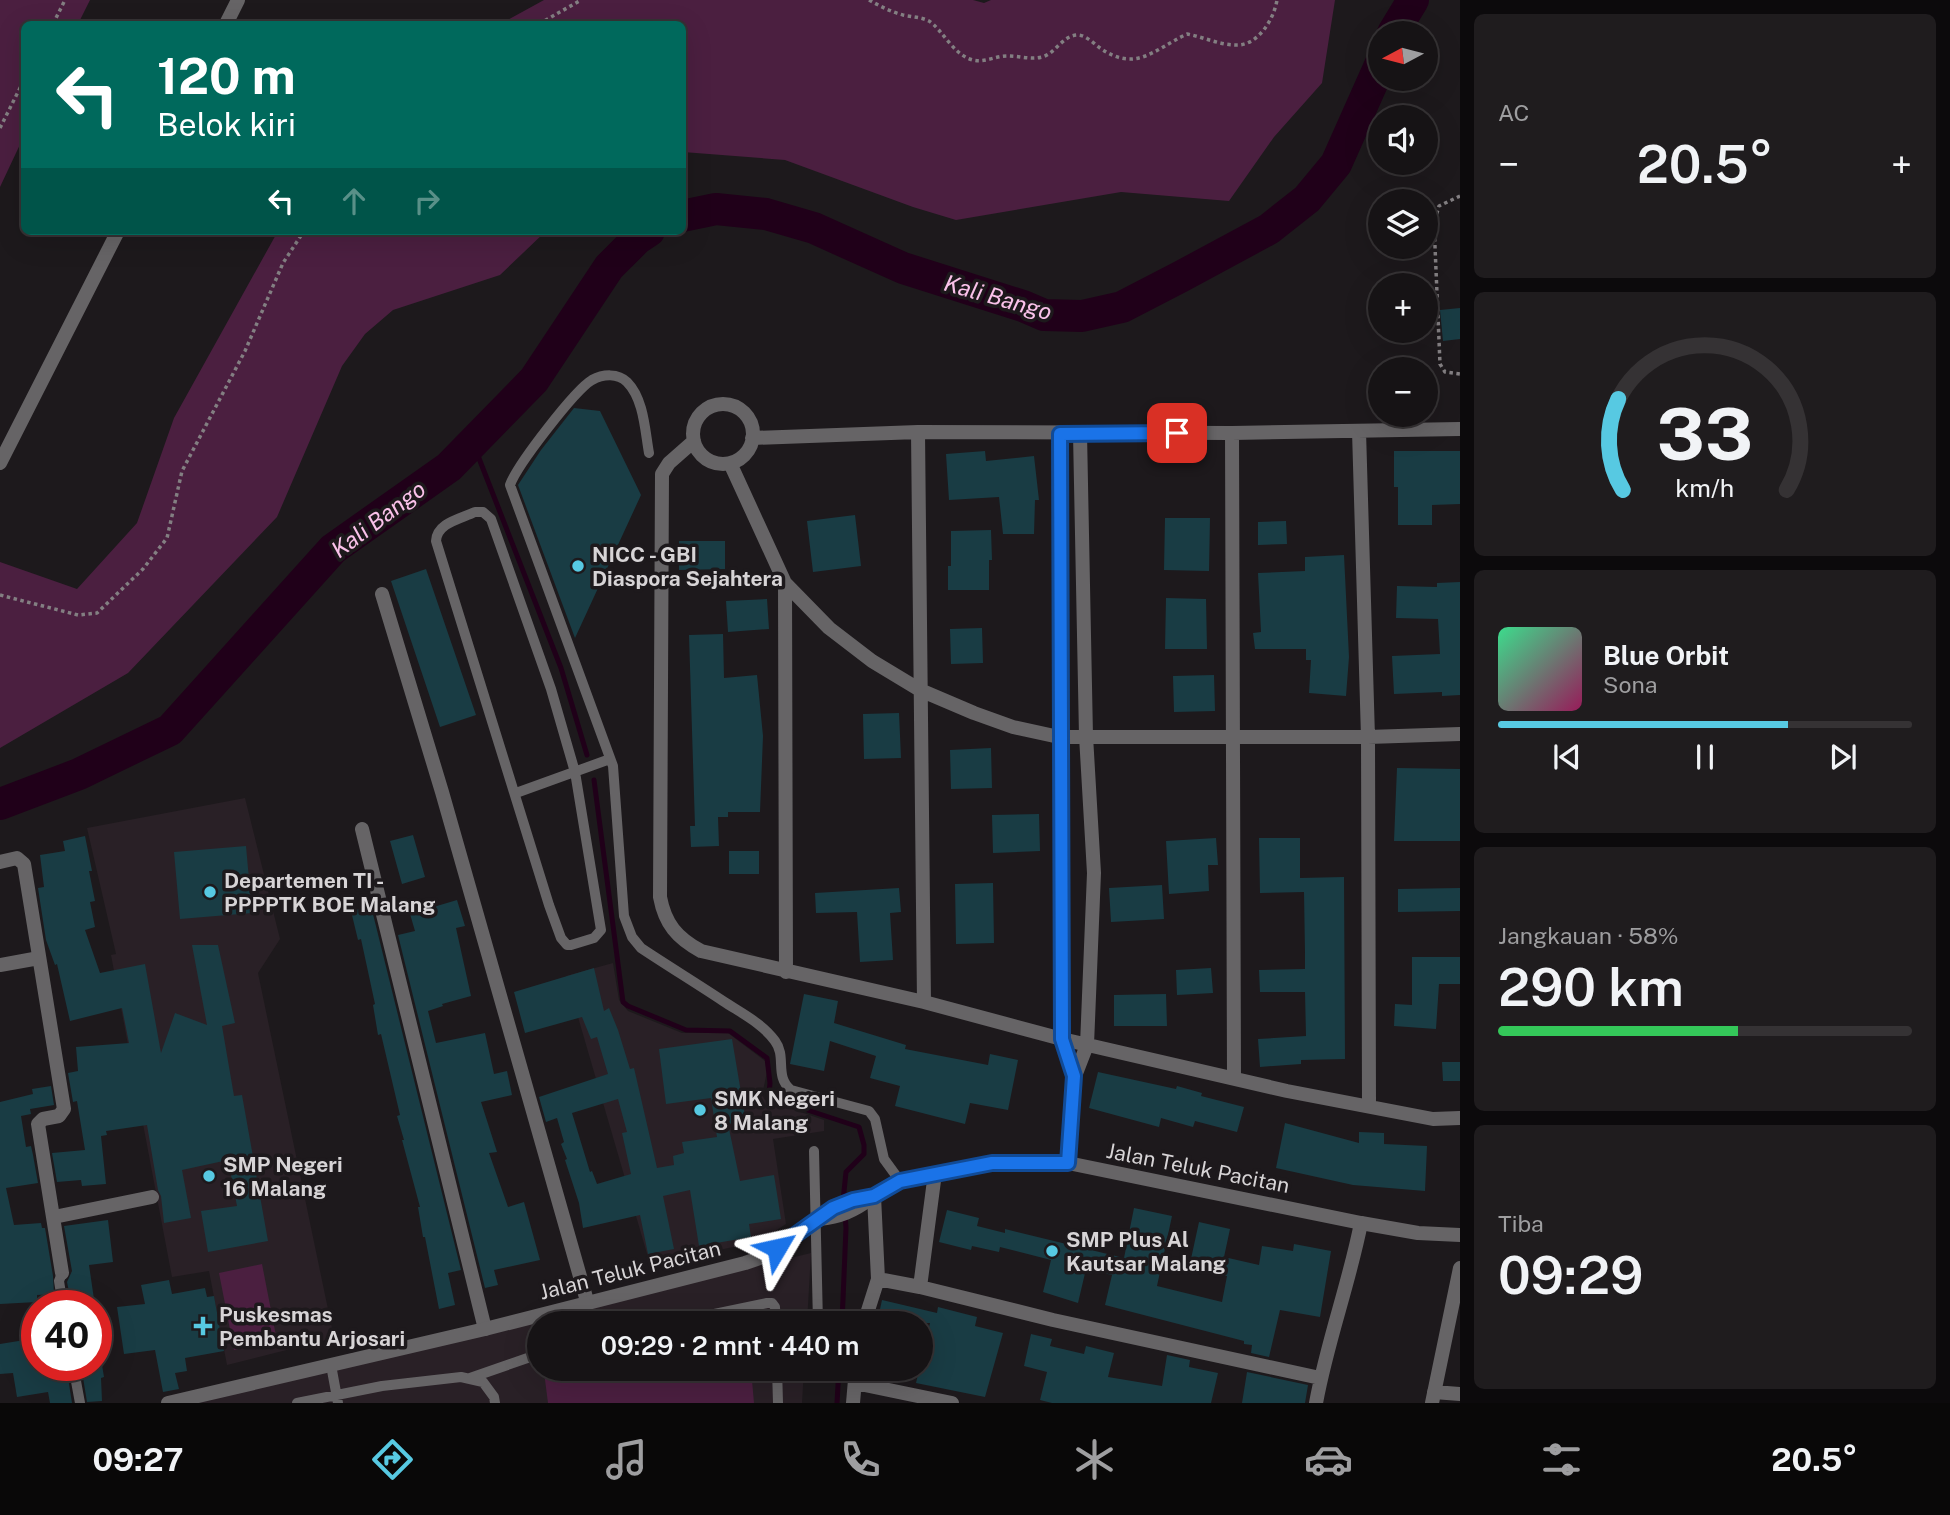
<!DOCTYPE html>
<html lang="id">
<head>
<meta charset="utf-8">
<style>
  :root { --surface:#161315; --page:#1f1c1e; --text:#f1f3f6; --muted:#9e9ea0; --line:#353234; --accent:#57c9e2 }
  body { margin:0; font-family:"Public Sans",sans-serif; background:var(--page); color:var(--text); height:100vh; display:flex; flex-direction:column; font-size:26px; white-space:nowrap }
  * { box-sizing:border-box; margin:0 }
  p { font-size:23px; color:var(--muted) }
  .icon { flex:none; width:38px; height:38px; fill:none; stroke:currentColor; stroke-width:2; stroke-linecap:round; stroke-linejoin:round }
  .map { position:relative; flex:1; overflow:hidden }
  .drawer { display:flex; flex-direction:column; gap:14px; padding:14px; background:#0c0a0c; width:490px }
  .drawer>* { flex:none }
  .guide { position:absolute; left:21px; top:21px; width:665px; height:214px; border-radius:10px; box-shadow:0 7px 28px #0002,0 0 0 2px var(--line); background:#00695c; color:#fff; overflow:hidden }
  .needle { width:46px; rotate:263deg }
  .fabs { position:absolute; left:1368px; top:21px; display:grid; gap:14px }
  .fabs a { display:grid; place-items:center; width:70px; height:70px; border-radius:50%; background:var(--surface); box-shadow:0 7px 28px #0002,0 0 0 2px var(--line); font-size:35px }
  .speed { position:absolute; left:21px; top:1290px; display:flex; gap:14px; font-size:35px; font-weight:700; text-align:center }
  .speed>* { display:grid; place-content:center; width:91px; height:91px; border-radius:50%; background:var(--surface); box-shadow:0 7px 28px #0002,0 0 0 2px var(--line); line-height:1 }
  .speed .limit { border:10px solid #d22; background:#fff; color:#111 }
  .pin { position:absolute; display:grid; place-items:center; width:60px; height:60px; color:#fff; margin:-30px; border-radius:14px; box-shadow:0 4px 10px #0006 }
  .me { position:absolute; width:77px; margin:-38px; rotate:54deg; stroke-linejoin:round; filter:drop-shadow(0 0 5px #0008) }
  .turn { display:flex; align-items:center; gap:24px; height:147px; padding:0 21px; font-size:32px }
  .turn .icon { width:91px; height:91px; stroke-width:2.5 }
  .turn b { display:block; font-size:49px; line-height:60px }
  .lanes { display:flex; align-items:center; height:66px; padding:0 21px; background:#0003; justify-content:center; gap:35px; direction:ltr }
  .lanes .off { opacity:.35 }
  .big { font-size:52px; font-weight:600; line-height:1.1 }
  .drawer .widget { flex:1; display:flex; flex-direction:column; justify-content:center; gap:10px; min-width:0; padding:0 24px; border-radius:10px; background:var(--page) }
  .drawer .dial { align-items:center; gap:0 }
  .dial svg { height:182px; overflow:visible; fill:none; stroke:var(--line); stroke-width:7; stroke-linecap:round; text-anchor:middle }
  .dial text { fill:var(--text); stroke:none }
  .song { display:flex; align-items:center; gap:21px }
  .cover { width:84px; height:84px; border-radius:10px; background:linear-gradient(135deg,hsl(150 70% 55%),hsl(330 70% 35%)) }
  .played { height:7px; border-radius:4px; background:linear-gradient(90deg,var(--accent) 70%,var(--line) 70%) }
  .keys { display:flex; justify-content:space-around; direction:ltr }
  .heat { display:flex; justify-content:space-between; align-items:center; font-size:38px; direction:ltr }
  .charge { height:10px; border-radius:5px; background:linear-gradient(90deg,#34c759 58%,var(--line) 0) }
  .trip { position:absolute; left:527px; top:1311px; width:406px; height:70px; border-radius:35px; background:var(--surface); box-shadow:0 7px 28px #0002,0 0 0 2px var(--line); font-weight:600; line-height:70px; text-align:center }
  .tab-bar { display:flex; height:112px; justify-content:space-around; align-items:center; background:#090808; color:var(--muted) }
  .tab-bar .icon { width:49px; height:49px }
  .tab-bar .on { color:var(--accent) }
  .tab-bar b { font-size:32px; color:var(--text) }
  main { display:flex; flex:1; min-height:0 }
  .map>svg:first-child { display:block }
  .built { fill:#292026 }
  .green { fill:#4b1f40 }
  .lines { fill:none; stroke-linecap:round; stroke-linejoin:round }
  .stream { stroke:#200019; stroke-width:5 }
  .river { stroke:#200019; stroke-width:32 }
  .building { fill:#193c44; fill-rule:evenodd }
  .path { stroke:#837f82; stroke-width:3.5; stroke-dasharray:3.5 3.5; stroke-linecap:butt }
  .service { stroke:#666466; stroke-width:10 }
  .minor { stroke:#666466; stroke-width:14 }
  .tertiary { stroke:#666466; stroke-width:14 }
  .route-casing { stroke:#114b97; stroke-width:18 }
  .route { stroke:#1a73e8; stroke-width:12 }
  .poi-dot { fill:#57c9e2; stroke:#1d191c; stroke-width:2.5 }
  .labels { text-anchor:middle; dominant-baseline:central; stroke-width:7; stroke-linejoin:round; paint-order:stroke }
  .poi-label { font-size:21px; font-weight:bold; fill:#d7d4d6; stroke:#1d191c; text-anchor:start }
  .street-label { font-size:21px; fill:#d7d4d6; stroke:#1d191c }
  .water-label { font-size:23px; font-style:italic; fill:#fac2ea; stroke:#1d191c }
</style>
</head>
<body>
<main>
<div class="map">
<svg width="1460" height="1403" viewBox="0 0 1460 1403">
  <rect width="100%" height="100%" fill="#1d191c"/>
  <!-- built -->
  <path class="built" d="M245 798 280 939 258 973 334 1338 227 1365 209 1271 172 1277 111 955 116 954 87 828Z
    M613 963 619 1000 628 1011 682 1033H728L765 1061 767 1072 762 1095 765 1100 824 1120V1131L773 1139 786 1224 758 1242 650 1264 566 976Z
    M811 1253 807 1323H539V1368L804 1369 802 1403H196Z"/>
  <!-- green -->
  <path class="green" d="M0 0H90L78 24H24V136L0 187Z
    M544 0H973L984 3 991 0H1335L1322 83 1274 137 1229 201 1121 192 956 220 913 207 785 160 683 152 682 24H500Z
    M278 231H546L500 275 393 310 365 334 342 366 277 517 128 673 0 748V562L77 589 137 523 174 418Z
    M262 1264 277 1341 234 1350 219 1273Z
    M569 1369H751L754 1403H548L544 1372Z"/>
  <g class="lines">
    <!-- stream -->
    <path class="stream" d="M473 443 561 668 587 755
      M594 780 623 1002 628 1006 686 1030 730 1031 767 1058 770 1083 769 1094 774 1099 859 1127 864 1145V1154L846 1172 843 1201
      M842 1323 846 1228 845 1214
      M837 1403 839 1368"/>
    <!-- river -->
    <path class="river" d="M1393 33 1413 0
      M682 216 716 209 766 214 814 228 903 268 1023 306 1044 315 1082 316 1122 307 1180 277 1269 229 1307 199 1336 164 1381 63
      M0 804 79 774 170 730 333 549 449 467 534 380 609 267 637 239 649 231"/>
  </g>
  <!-- building -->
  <path class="building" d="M1460 308V339L1443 341 1440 310Z
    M574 408 600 411 641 495 575 638 518 485 541 450Z
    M985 451 986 461 1034 456 1039 500H1035L1034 534H1003L999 497 949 500 946 454Z
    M1394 451H1460V504L1432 505V525H1398V487H1394Z
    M855 515 861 566 813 572 807 521Z
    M1165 518H1210L1209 571 1164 570Z
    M1286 521 1287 544 1258 545V522Z
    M991 530 992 560H989V590H948V566H951V531Z
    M679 541H725V569L679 570Z
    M1344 555 1349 657 1346 696 1309 693 1311 660H1306V649H1255L1253 633 1261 632 1258 573 1305 571V557Z
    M426 569 476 715 440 727 391 581Z
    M1460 582V695L1442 696V692L1394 694 1392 656 1440 654 1438 619 1396 618 1397 586 1437 587V583Z
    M1166 598 1206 599 1207 649H1165Z
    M767 599 769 629 728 632 726 601Z
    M982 628 983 663 951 664 950 629Z
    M723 634 724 678 757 675 763 736 760 812H728V817H718L719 846 691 847 690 826H695L689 635Z
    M1214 675 1215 711 1174 712 1173 676Z
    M899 713 901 758 864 759 863 714Z
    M991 748 992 788 951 789 950 750Z
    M1397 768 1460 769V841H1394Z
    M1039 814 1040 851 993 853 992 815Z
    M413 835 425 877 402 884 390 841Z
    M85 836 92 871H89L95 901 90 902 95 927 85 930 100 973 145 964 161 1053 175 1013 207 1025 192 945H218L235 1023 222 1026 234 1096 242 1095 268 1241 208 1252 201 1211 237 1206 228 1160 182 1170 191 1218 164 1223 161 1196 158 1190 147 1125 106 1131 107 1135 101 1136 106 1184 82 1186 81 1180 57 1182 52 1153 85 1150 77 1101 73 1102 68 1073 78 1071 76 1047 129 1043 122 1008 70 1021 57 964 55 965 46 940 38 888 44 887 40 855 65 851 63 841Z
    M1216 838 1218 865H1208L1209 891 1169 894 1166 841Z
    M1259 838H1300V878L1344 877 1345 1059 1301 1060V1064L1260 1067 1258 1039 1306 1036 1305 992H1260L1259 970 1305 969V953L1304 892 1260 893Z
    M246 846 252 913 180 919 174 852Z
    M729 851H759V874H729Z
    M993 883 994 943 956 944 955 884Z
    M1162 885 1164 919 1111 922 1109 888Z
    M899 888 901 912 890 913 893 960 860 962 857 912 816 913 815 893Z
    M1460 888V911L1398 912V889Z
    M457 900 465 926 456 928 471 996 442 1004 443 1006 428 1011 436 1043 485 1033 494 1074 507 1071 512 1095 481 1102 497 1152 489 1153 508 1207 524 1202 540 1260 494 1270 498 1285 485 1288 398 935 415 931 410 914Z
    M371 906 461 1270 448 1273 455 1305 439 1309 425 1237H423L418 1207H420L402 1140H404L397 1116 400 1115 381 1034 378 1035 373 1005 375 1004 361 939 358 940 351 911Z
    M1412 957H1460V984H1439L1436 1029 1394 1026 1395 1004 1412 1005Z
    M594 968 604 1011 609 1008 618 1030 630 1069 634 1068 657 1168 674 1165 673 1156 684 1153 682 1142 717 1137 711 1098 666 1104 659 1049 732 1039 746 1122 728 1124 740 1181 774 1175 781 1219 749 1224 751 1237 699 1246 690 1190 663 1196 674 1249 648 1254 640 1215 583 1228 579 1203 565 1160 567 1159 561 1144 564 1142 557 1118 546 1122 539 1097 608 1074 597 1037 591 1039 582 1017 525 1033 514 992ZM618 1099 627 1132 622 1133 631 1174 597 1184 592 1171 590 1172 572 1113Z
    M1211 968 1213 993 1177 995 1176 970Z
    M804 994 838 1001 834 1023 906 1045 905 1049 988 1065 990 1054 1018 1060 1008 1110 970 1103 965 1124 895 1106 900 1086 870 1078 876 1056 830 1041 824 1071 790 1064Z
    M1166 994 1167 1026H1114V995Z
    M1442 1062H1460V1081H1443Z
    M1098 1072 1176 1089 1177 1086 1202 1093 1201 1096 1244 1107 1237 1132 1195 1121 1193 1127 1161 1118 1159 1127 1089 1108Z
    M51 1086 54 1105 30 1109 31 1114 21 1116 26 1147 31 1146 33 1155 38 1183 6 1188 14 1225 41 1223 42 1228H45L53 1276 54 1294 37 1295V1302L0 1304V1102L33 1094 32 1089Z
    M1285 1123 1359 1143V1132L1384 1133V1144L1427 1146 1425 1191 1353 1185 1276 1168Z
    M1134 1208 1172 1216 1157 1286 1222 1302 1227 1276 1189 1268 1199 1222 1230 1229 1224 1257 1259 1265 1262 1246 1293 1251 1294 1244 1331 1251 1320 1317 1280 1310 1269 1357 1251 1353 1252 1345 1244 1344V1341L1105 1305 1112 1275 1086 1269 1078 1303 1043 1292 1051 1260 1000 1247 999 1252 972 1246 971 1250 939 1242 947 1210 979 1218 977 1226 1005 1233V1229L1124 1258Z
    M108 1220 113 1262 89 1265 95 1306H72L67 1282 72 1271 64 1226Z
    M169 1280 172 1294 205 1288 207 1297 214 1296 224 1351 185 1358 187 1371 175 1373 179 1389 163 1392 155 1350 124 1354 117 1307 145 1304 141 1285Z
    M882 1300 937 1313 938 1307 977 1317 975 1326 1003 1333 985 1397 916 1383 930 1323H877Z
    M1031 1334 1052 1339 1050 1346 1084 1354 1086 1346 1114 1353 1108 1377 1162 1386 1167 1355 1190 1360 1189 1367 1218 1373 1211 1403H1052L1040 1400 1047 1372 1024 1366Z
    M37 1338V1365H66L72 1403H50L48 1392 17 1397 13 1373 0 1374V1344Z
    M81 1365H102L104 1377 101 1378 102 1401 87 1402Z
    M1247 1372 1308 1385 1305 1403H1242Z"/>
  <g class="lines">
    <!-- path -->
    <path class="path" d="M869 0C880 6 891 12 903 15 912 17 921 17 929 21 942 29 953 55 973 60 985 63 997 55 1010 56 1020 56 1031 60 1042 57 1056 53 1062 36 1077 35 1086 35 1093 43 1100 48 1136 73 1153 50 1187 34 1203 37 1220 45 1236 45 1258 46 1274 19 1277 0
      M53 24 65 0
      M539 24 581 0
      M0 128 24 80
      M1460 196 1439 206 1434 223 1440 364 1445 372 1460 374
      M0 595 78 615 97 613 143 569 167 538 182 471 245 351 283 263 304 231"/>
    <!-- service -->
    <path class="service" d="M649 453C645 431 644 399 627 382 618 373 603 374 592 380 575 390 517 465 510 485L613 766 624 916 632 937 641 948C668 966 696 983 723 1001 741 1013 762 1023 775 1041 787 1057 774 1076 791 1090L869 1111 875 1119 884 1159 900 1181
      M475 512H483L491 519 551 689 575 772 601 930 594 938 571 945H567L561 938 549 905 436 541C437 523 460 519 475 512Z
      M516 793 610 759
      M814 1151 818 1323
      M62 1273 59 1281 63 1306
      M671 1323 767 1303H772L775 1307 776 1323
      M73 1365 80 1403
      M331 1365 338 1403
      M777 1368 778 1403
      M470 1378 539 1354
      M297 1403 382 1386 461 1377 483 1382 494 1397 495 1403"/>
    <!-- minor -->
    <path class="minor" d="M226 24 238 0
      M693 434a30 30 0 1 1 60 0a30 30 0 1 1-60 0Z
      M1359 431 1368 737 1369 1105
      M918 432 924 1002
      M1232 433 1234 1078
      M1060 434 1062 1039 1075 1076
      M752 438 918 432 1232 433 1460 429
      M694 441 669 463 662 474 660 897C665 924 677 938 701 951L924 1002 1062 1039 1287 1091 1433 1119 1460 1118
      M0 463 118 231
      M730 463 785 583 829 628 872 661 920 690 974 713 1013 727 1059 737H1368L1460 734
      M785 583 786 972
      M382 594 442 792 587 1301
      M362 829 485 1329
      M0 862 17 858 24 864 64 1109 59 1116 43 1119 38 1124 62 1273
      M0 965 39 958
      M1068 1163 1075 1076 1087 1045 1094 873 1086 736 1080 433
      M54 1217 152 1197
      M878 1279 920 1287 1053 1320 1320 1378
      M920 1287 935 1173
      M864 1323 878 1279 874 1196
      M855 1383 952 1403
      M1434 1392 1460 1394
      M853 1403 856 1368
      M1316 1403C1327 1342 1349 1284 1361 1223
      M1432 1403 1460 1268"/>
    <!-- tertiary -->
    <path class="tertiary" d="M819 1219C840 1217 854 1211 870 1199
      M168 1403 485 1329 745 1263 766 1256 833 1208 853 1200 874 1196 900 1181 992 1163H1068L1361 1223 1418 1233 1460 1235"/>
  </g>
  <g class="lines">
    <defs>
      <path id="route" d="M777 1248 833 1208 853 1200 874 1196 900 1181 992 1163H1068L1074 1076 1062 1039 1060 434 1177 433"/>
    </defs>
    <!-- route casing -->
    <use href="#route" class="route-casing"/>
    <!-- route -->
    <use href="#route" class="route"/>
  </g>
  <!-- markers -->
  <g class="poi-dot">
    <circle cx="578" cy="566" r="7"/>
    <circle cx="210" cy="892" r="7"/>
    <circle cx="700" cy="1110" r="7"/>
    <circle cx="209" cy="1176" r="7"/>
    <circle cx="1052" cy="1251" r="7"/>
    <path d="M199.5 1315.5h7v7h7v7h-7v7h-7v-7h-7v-7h7z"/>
  </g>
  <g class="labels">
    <!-- poi labels -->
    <g class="poi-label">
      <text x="592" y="554">NICC - GBI<tspan x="592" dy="24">Diaspora Sejahtera</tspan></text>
      <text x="224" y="880">Departemen TI -<tspan x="224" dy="24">PPPPTK BOE Malang</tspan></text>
      <text x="714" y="1098">SMK Negeri<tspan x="714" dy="24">8 Malang</tspan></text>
      <text x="223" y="1164">SMP Negeri<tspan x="223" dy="24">16 Malang</tspan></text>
      <text x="1066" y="1239">SMP Plus Al<tspan x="1066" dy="24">Kautsar Malang</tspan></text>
      <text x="219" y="1314">Puskesmas<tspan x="219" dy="24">Pembantu Arjosari</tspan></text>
    </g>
    <!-- street labels -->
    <g class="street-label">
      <text transform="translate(1198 1168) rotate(11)">Jalan Teluk Pacitan</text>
      <text transform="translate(630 1270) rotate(-14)">Jalan Teluk Pacitan</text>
    </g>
    <!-- water labels -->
    <g class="water-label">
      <text transform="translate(998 297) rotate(16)">Kali Bango</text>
      <text transform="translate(378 519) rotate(-37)">Kali Bango</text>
    </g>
  </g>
</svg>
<div class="fabs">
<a><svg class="needle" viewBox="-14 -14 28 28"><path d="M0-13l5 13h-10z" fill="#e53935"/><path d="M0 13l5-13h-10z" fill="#9e9ea0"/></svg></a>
<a><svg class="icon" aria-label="sound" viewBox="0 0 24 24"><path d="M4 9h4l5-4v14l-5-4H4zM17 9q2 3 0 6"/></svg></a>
<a><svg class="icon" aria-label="layers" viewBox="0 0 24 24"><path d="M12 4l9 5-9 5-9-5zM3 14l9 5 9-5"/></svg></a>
<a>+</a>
<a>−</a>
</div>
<div class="speed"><div class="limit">40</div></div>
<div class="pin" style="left:1177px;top:433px;background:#d93025"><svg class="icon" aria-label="arrive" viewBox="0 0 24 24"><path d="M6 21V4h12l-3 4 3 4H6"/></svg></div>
<svg class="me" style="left:777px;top:1248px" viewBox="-20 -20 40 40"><path d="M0-17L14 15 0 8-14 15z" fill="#1a73e8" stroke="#fff" stroke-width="4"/></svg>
<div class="trip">09:29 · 2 mnt · 440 m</div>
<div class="guide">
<div class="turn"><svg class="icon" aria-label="left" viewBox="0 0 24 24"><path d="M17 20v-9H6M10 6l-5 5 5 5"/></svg><div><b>120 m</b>Belok kiri</div></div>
<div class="lanes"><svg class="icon" aria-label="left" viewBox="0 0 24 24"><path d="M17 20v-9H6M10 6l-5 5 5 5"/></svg><svg class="icon off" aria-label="ahead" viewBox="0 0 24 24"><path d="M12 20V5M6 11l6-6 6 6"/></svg><svg class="icon off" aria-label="right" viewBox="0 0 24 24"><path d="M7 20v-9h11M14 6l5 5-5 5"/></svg></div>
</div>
</div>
<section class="drawer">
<div class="widget"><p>AC</p>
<div class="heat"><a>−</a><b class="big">20.5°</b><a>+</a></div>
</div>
<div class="widget dial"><svg viewBox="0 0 100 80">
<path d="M14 69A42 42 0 1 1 86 69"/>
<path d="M14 69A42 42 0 0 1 12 29" stroke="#57c9e2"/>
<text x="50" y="56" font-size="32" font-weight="700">33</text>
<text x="50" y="72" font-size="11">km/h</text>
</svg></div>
<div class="widget">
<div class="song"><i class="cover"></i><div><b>Blue Orbit</b><p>Sona</p></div></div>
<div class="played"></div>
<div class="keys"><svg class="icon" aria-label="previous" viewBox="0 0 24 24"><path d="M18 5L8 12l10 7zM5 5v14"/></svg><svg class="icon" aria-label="pause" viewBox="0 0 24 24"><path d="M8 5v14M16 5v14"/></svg><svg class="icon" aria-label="next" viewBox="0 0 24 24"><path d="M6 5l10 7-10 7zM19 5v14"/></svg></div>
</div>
<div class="widget"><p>Jangkauan · 58%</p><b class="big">290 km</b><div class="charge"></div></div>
<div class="widget"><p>Tiba</p><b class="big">09:29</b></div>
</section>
</main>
<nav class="tab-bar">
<b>09:27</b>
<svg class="icon on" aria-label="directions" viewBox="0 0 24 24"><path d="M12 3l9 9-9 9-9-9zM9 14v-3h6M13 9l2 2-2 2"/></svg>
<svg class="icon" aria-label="music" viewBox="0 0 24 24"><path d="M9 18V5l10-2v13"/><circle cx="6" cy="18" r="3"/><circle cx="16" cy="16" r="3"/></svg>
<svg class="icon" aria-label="phone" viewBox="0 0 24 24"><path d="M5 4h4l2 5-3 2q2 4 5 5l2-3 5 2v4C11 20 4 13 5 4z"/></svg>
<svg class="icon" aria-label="climate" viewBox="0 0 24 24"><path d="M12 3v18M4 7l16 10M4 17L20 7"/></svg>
<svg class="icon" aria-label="car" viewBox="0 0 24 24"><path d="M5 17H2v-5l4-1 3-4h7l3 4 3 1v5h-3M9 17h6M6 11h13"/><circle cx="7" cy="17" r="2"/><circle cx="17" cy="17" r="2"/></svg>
<svg class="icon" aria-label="filters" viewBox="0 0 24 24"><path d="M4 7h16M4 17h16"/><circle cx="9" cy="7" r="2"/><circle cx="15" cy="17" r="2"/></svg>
<b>20.5°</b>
</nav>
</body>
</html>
